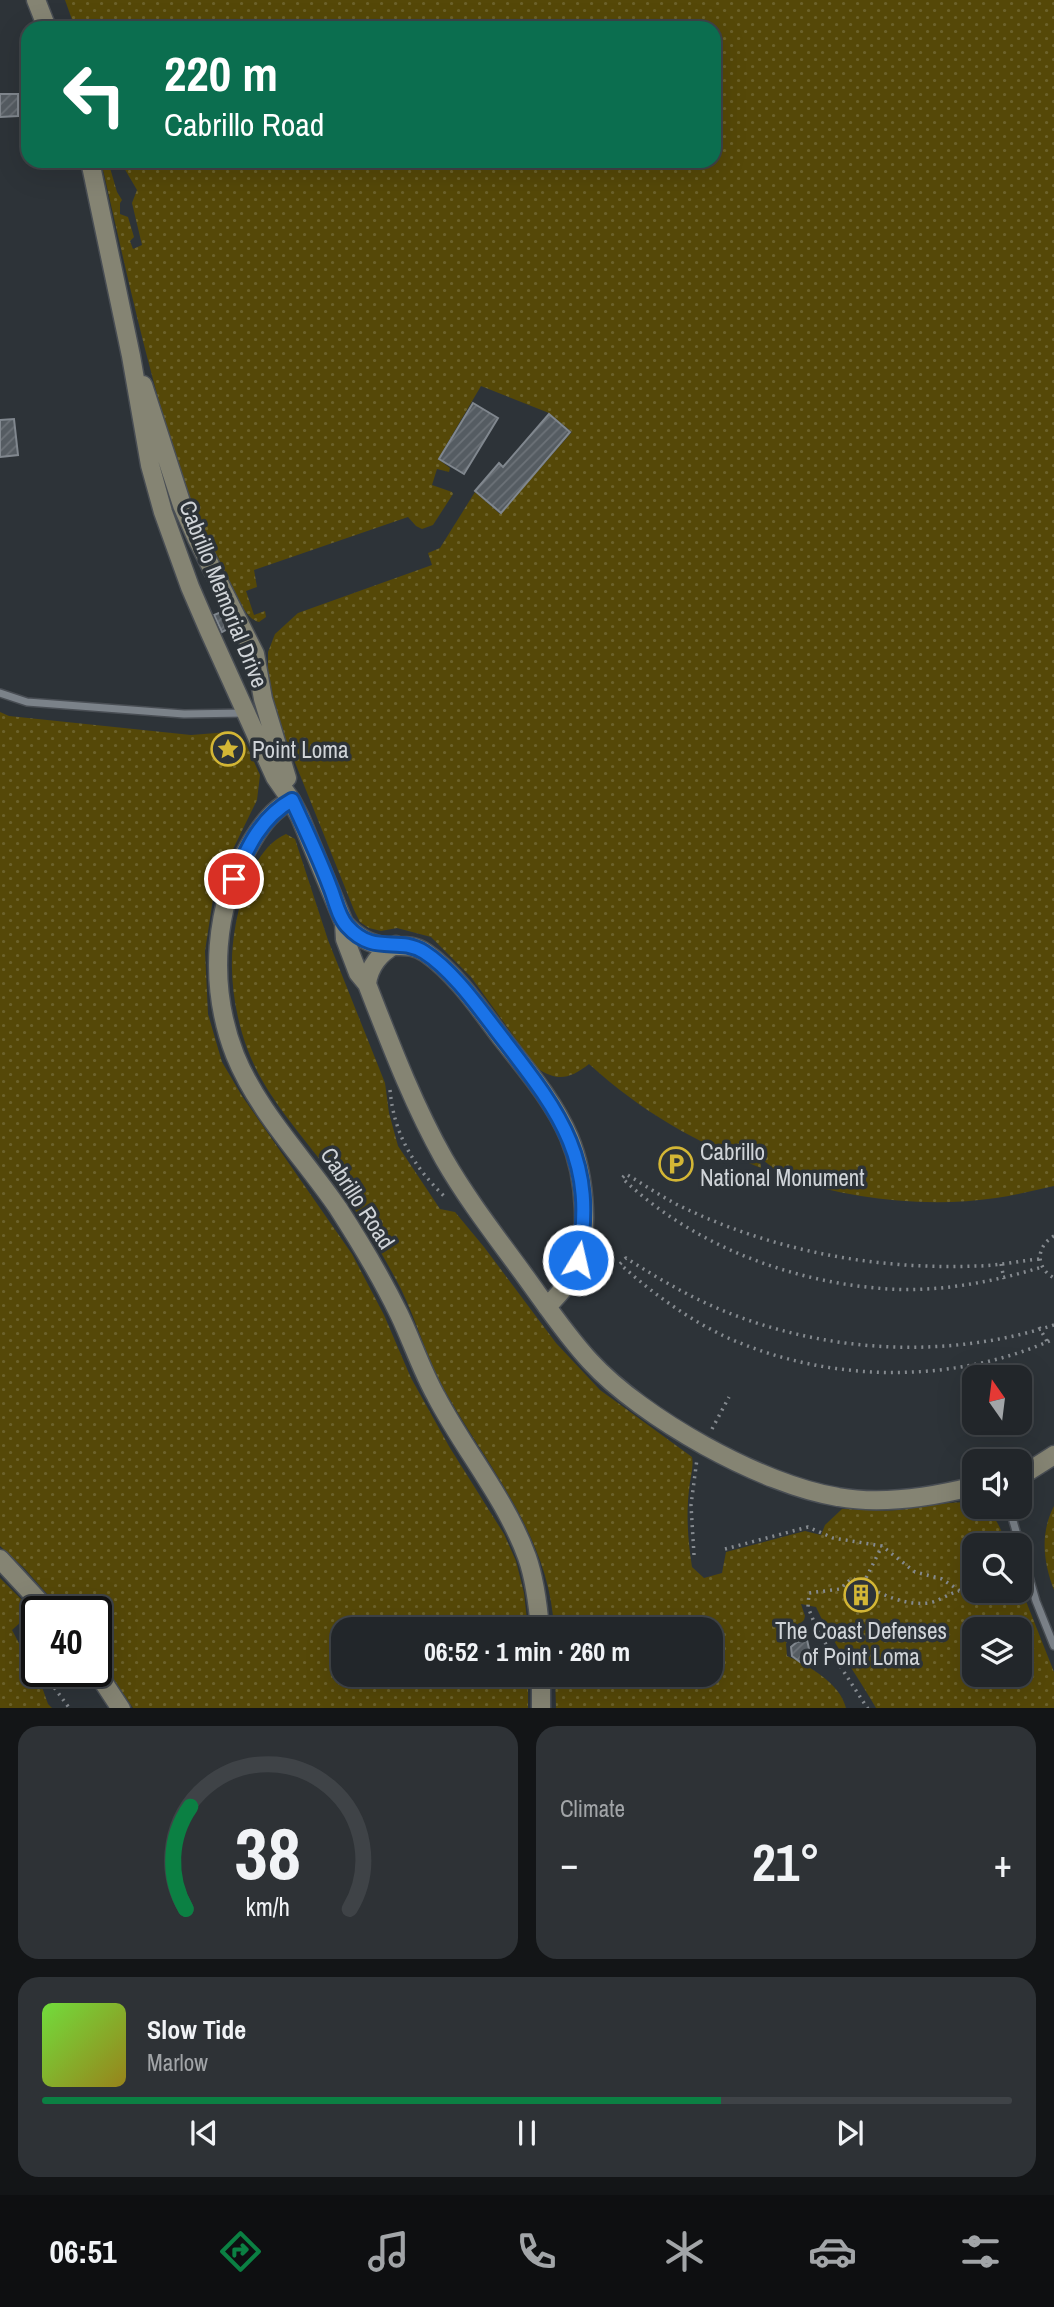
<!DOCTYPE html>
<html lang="en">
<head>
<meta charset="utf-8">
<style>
  :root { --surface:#22262a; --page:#2e3236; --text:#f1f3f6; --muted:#a2a5a8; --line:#3f4347; --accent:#0b8043 }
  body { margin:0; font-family:"Archivo Narrow",sans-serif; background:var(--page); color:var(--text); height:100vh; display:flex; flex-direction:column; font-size:26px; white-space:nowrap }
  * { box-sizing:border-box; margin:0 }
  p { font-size:23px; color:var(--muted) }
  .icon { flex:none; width:38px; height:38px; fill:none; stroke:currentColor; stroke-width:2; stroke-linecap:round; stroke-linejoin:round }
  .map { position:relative; height:1708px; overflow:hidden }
  .drawer { display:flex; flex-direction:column; gap:18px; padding:18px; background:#131517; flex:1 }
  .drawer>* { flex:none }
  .guide { position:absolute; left:21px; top:21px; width:700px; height:147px; border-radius:21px; box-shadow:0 7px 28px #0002,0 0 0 2px var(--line); background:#0b6e4f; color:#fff; overflow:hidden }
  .needle { width:46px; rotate:346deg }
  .tools { position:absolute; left:962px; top:1365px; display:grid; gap:14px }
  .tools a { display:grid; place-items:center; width:70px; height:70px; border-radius:14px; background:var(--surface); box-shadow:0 7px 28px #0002,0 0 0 2px var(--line); font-size:35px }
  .speed { position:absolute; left:21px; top:1596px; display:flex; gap:14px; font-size:35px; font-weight:700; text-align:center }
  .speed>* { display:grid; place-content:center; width:91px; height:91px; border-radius:50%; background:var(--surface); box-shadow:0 7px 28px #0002,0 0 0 2px var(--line); line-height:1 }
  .speed .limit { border:4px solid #111; border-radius:10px; background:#fff; color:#111 }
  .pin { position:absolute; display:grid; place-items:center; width:60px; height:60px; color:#fff; margin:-30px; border:4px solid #fff; border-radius:50%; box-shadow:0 2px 7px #0007 }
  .me { position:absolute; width:77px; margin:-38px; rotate:9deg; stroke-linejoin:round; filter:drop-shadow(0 0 5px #0008) }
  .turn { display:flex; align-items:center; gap:24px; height:147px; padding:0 28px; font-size:32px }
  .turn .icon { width:91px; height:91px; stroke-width:2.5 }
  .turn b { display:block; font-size:49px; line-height:60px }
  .big { font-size:52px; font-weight:800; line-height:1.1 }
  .drawer .widget { flex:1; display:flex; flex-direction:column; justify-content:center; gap:10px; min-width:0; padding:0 24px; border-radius:21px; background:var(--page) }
  .drawer .dial { align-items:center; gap:0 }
  .dial svg { height:182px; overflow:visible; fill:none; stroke:var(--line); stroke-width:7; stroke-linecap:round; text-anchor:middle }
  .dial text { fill:var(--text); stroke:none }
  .song { display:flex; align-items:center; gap:21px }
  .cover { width:84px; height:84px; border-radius:10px; background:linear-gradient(135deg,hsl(100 70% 55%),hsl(50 70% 35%)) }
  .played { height:7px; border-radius:4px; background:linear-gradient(90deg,var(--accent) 70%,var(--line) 70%) }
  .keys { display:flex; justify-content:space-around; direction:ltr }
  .heat { display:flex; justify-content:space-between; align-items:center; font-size:38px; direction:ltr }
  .drawer .tiles { flex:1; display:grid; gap:18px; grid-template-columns:1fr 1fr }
  .widget:last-child { grid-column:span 2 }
  .trip { position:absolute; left:331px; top:1617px; width:392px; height:70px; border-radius:21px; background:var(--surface); box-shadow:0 7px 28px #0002,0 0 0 2px var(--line); font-weight:800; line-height:70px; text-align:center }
  .dock { display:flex; height:112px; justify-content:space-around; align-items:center; background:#0e0f11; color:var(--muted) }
  .dock .icon { width:49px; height:49px }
  .dock .active { color:var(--accent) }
  .dock b { font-size:32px; color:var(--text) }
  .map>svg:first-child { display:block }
  .grass { fill:url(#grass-dots); fill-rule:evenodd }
  .building { fill:url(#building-hatch); stroke:#80878e; stroke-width:2 }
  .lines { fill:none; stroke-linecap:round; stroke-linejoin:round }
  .lane-casing { stroke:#494e54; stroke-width:10 }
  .secondary-casing { stroke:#494e54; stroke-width:21 }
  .path { stroke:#858a8f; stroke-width:3.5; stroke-dasharray:2 5; stroke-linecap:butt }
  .lane { stroke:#7b8289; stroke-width:7 }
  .secondary { stroke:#858473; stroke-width:18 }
  .route-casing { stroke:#114b97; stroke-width:18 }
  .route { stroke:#1a73e8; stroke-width:12 }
  .labels { text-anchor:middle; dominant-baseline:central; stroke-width:7; stroke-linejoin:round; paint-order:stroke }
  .street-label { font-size:23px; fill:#d0d4d8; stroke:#2d3338 }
  .poi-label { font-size:23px; fill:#d0d4d8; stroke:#2d3338; text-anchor:start }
</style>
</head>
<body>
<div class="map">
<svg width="1054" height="1709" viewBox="0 0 1054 1709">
  <defs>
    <pattern id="grass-dots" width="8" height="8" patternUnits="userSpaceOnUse" patternTransform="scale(1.75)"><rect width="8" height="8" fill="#554808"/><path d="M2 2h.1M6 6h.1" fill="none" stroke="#6c622b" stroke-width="1.8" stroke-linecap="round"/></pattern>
    <pattern id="building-hatch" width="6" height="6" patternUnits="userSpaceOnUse" patternTransform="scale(1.75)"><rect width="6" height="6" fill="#555c62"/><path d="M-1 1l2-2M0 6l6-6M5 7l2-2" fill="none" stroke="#6c7278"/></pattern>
  </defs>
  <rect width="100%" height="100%" fill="#2d3338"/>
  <!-- grass -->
  <path class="grass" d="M65 0H1054V1186C1035 1190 1016 1195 996 1198 928 1208 851 1200 785 1177 776 1173 770 1163 760 1159L761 1168C695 1142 642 1112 589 1064 570 1079 557 1082 537 1068L471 977 431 937 397 928 381 931 369 928 360 922 354 910 282 730 268 678V652L275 634 298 613 432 565 428 553 440 548 475 492 500 514 572 432 549 413 481 386 438 459 450 468 449 472 437 469 432 485 452 492 453 494 433 525 422 529 416 526 408 517 254 570 257 587 246 591 254 615 265 611 266 617 259 622C246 619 240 601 234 590 195 525 174 455 154 383 134 309 118 235 101 161H108L117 192 122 200 120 203V214L128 217 134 237 130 241 133 249 142 245 132 203 137 190 120 161H714V28H75Z
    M0 712 9 716 191 735 229 732 245 742 260 775 257 800 215 886 205 951 208 1014 222 1062 242 1096 352 1254 384 1315 411 1378 450 1448 504 1534 516 1561 524 1593 528 1629H343V1675H528V1708H133L96 1653V1612H63L24 1568 0 1546Z
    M286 834 295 839 328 940 385 1083 389 1113 398 1146 440 1209 455 1212 484 1247 556 1343 600 1390 692 1457C694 1468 690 1478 689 1490 686 1516 688 1541 692 1567L704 1578 722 1573 726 1552 805 1531 821 1535 825 1525 842 1509C860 1509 880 1512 898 1510 922 1508 952 1500 975 1503V1507C994 1507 1001 1530 1007 1545H975V1591H1020V1586L1054 1672V1708H876C857 1674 832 1643 816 1607L801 1604 805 1616 804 1620 792 1631 786 1644 787 1656C809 1666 840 1683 846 1708H556L555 1675H710V1629H554C550 1538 488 1467 445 1391 427 1359 417 1322 401 1289 384 1256 364 1224 344 1193 313 1145 267 1103 247 1048 237 1021 231 988 232 959 233 921 248 850 286 834ZM975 1629H1020V1675H975Z
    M1054 1506V1590C1043 1562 1040 1533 1054 1506Z
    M0 1578 33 1611 12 1630 42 1687 48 1704 52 1708H0Z"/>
  <!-- building -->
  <path class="building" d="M0 94H18V116L0 117Z
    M473 403 498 418 464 474 439 459Z
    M549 414 570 432 501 513 475 491 499 463 503 467Z
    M14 419 18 455 0 457V420Z
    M221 612 229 628 222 632 214 615Z
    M856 1583 875 1593 867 1608 848 1598Z
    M807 1640 810 1653 803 1657 800 1662 792 1656 791 1647 797 1642Z"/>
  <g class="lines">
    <defs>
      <path id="lane" d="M0 693 27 702 184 714 246 713
        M1009 1507 1020 1545
        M1020 1546 1036 1601 1054 1646"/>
      <path id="secondary" d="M36 0 47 28
        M90 161 131 356 150 465 163 512 190 587 209 631 275 777 291 800 300 817 344 923 345 939 358 973 367 984C390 1043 413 1104 444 1159 467 1199 495 1235 522 1272 544 1302 565 1334 590 1361 642 1418 762 1485 838 1497 882 1505 932 1497 975 1486
        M143 385 182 505 197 539 255 654 263 699 287 778
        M291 800C273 810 263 823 252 841 213 905 208 986 235 1055 258 1112 304 1158 338 1208 360 1242 381 1277 399 1314 412 1341 421 1369 436 1396 464 1450 506 1499 527 1557 535 1580 538 1605 540 1629
        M344 923C355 935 368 944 385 946 400 947 411 943 426 953 455 973 479 1008 500 1036 525 1068 553 1100 569 1137 585 1175 592 1241 571 1278 565 1288 556 1297 547 1307
        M367 984C369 967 380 952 396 945
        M1020 1473 1029 1471 1054 1455
        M0 1559 49 1612
        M96 1671 121 1709
        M541 1709V1675"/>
    </defs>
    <!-- lane casing -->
    <use href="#lane" class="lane-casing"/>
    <!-- secondary casing -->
    <use href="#secondary" class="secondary-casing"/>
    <!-- path -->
    <path class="path" d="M390 1090C394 1135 414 1167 446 1198
      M1054 1236C1035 1247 1036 1268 1054 1278
      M1039 1259C1018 1261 997 1266 976 1266 873 1270 769 1250 676 1204 659 1195 643 1184 626 1174L622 1178C692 1245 792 1283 889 1289 940 1292 993 1282 1042 1267
      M1001 1264 1004 1279
      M1054 1325C946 1360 824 1353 719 1309 686 1295 656 1277 626 1258L620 1264C652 1293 688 1319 726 1337 828 1383 952 1385 1054 1339
      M1039 1327 1049 1345
      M712 1429 729 1397
      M725 1549 808 1527 833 1538 882 1546 915 1572 942 1579 960 1591 995 1593 1025 1600
      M694 1555 691 1505 697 1459
      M863 1584 882 1546
      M22 1645 37 1664
      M42 1671 70 1709
      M868 1709 818 1632 808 1607 809 1593 840 1589 852 1578C875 1591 900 1606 929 1603 940 1601 949 1593 959 1591"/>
    <!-- lane -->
    <use href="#lane" class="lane"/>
    <!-- secondary -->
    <use href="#secondary" class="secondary"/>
  </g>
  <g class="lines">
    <defs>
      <path id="route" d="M234 879C247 848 261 817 292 800 305 828 319 858 330 887 335 899 338 916 347 926 375 957 397 935 424 952 451 969 477 1005 496 1030 555 1107 599 1156 578 1260"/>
    </defs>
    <!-- route casing -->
    <use href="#route" class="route-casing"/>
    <!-- route -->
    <use href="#route" class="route"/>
  </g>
  <!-- icons -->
  <defs>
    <symbol id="sight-ring" viewBox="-11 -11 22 22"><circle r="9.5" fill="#2d3338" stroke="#d3b635" stroke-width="1.5"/><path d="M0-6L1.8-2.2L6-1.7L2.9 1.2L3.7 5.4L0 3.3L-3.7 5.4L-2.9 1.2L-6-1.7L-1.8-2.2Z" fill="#d3b635"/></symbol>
    <symbol id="parking-ring" viewBox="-11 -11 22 22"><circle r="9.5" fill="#2d3338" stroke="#d3b635" stroke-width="1.5"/><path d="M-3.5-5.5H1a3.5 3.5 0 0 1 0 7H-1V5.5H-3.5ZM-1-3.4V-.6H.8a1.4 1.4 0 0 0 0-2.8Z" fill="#d3b635"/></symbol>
    <symbol id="building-ring" viewBox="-11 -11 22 22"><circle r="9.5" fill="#2d3338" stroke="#d3b635" stroke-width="1.5"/><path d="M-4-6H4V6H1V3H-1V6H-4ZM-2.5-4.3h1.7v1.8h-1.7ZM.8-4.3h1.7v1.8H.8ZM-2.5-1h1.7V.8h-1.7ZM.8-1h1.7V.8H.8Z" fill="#d3b635"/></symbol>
  </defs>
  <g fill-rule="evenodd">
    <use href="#sight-ring" x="209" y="730" width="38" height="38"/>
    <use href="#parking-ring" x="657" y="1145" width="38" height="38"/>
    <use href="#building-ring" x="842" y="1576" width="38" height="38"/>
  </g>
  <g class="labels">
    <!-- street labels -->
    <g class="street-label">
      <text transform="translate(224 594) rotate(68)">Cabrillo Memorial Drive</text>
      <text transform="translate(358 1198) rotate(57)">Cabrillo Road</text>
    </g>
    <!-- poi labels -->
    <g class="poi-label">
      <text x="252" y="749">Point Loma</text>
      <text x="700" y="1151">Cabrillo<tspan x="700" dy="26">National Monument</tspan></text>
      <text x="861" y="1630" text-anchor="middle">The Coast Defenses<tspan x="861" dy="26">of Point Loma</tspan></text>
    </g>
  </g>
</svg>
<div class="tools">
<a><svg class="needle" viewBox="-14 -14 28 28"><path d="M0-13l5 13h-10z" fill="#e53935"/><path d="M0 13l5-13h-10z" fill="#a2a5a8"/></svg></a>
<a><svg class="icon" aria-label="sound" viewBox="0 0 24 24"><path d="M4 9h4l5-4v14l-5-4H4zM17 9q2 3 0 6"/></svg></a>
<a><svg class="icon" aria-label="search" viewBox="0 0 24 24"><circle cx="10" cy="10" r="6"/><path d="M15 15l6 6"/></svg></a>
<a><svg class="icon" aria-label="layers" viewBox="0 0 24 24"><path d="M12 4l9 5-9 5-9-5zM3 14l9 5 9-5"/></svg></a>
</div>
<div class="speed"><div class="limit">40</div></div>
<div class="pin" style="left:234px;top:879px;background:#d93025"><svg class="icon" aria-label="arrive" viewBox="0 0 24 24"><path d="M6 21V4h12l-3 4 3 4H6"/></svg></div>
<svg class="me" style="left:578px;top:1260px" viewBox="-20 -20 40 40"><circle r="17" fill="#1a73e8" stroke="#fff" stroke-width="3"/><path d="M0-11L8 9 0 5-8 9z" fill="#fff"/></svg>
<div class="trip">06:52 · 1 min · 260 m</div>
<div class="guide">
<div class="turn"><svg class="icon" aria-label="left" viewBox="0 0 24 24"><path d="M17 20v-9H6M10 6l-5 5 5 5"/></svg><div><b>220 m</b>Cabrillo Road</div></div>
</div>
</div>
<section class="drawer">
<div class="tiles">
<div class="widget dial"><svg viewBox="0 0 100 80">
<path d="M14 69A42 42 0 1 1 86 69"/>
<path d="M14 69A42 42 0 0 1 16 24" stroke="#0b8043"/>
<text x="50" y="56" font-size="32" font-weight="700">38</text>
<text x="50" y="72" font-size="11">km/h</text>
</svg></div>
<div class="widget"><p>Climate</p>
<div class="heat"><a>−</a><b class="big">21°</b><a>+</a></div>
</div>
<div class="widget">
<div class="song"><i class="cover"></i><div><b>Slow Tide</b><p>Marlow</p></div></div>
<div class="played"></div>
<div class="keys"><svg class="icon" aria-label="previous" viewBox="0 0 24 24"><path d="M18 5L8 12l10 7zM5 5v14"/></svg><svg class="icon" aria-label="pause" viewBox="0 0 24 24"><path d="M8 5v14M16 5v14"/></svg><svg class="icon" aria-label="next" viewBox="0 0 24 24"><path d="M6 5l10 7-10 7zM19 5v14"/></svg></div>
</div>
</div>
</section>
<nav class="dock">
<b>06:51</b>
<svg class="icon active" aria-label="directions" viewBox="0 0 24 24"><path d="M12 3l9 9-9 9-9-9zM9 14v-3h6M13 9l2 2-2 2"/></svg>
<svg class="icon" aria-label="music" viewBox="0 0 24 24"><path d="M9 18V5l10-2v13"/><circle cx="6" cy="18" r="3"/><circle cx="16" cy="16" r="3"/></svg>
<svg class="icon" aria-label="phone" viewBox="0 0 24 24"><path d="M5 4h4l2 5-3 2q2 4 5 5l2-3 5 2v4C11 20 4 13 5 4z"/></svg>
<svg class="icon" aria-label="climate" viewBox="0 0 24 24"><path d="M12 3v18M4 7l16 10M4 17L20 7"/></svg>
<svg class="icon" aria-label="car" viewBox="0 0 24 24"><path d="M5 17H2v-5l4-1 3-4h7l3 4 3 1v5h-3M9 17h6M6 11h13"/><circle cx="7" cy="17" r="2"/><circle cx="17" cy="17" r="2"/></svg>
<svg class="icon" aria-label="filters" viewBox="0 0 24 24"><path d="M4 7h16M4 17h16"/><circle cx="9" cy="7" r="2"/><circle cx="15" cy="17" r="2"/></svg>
</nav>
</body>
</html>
